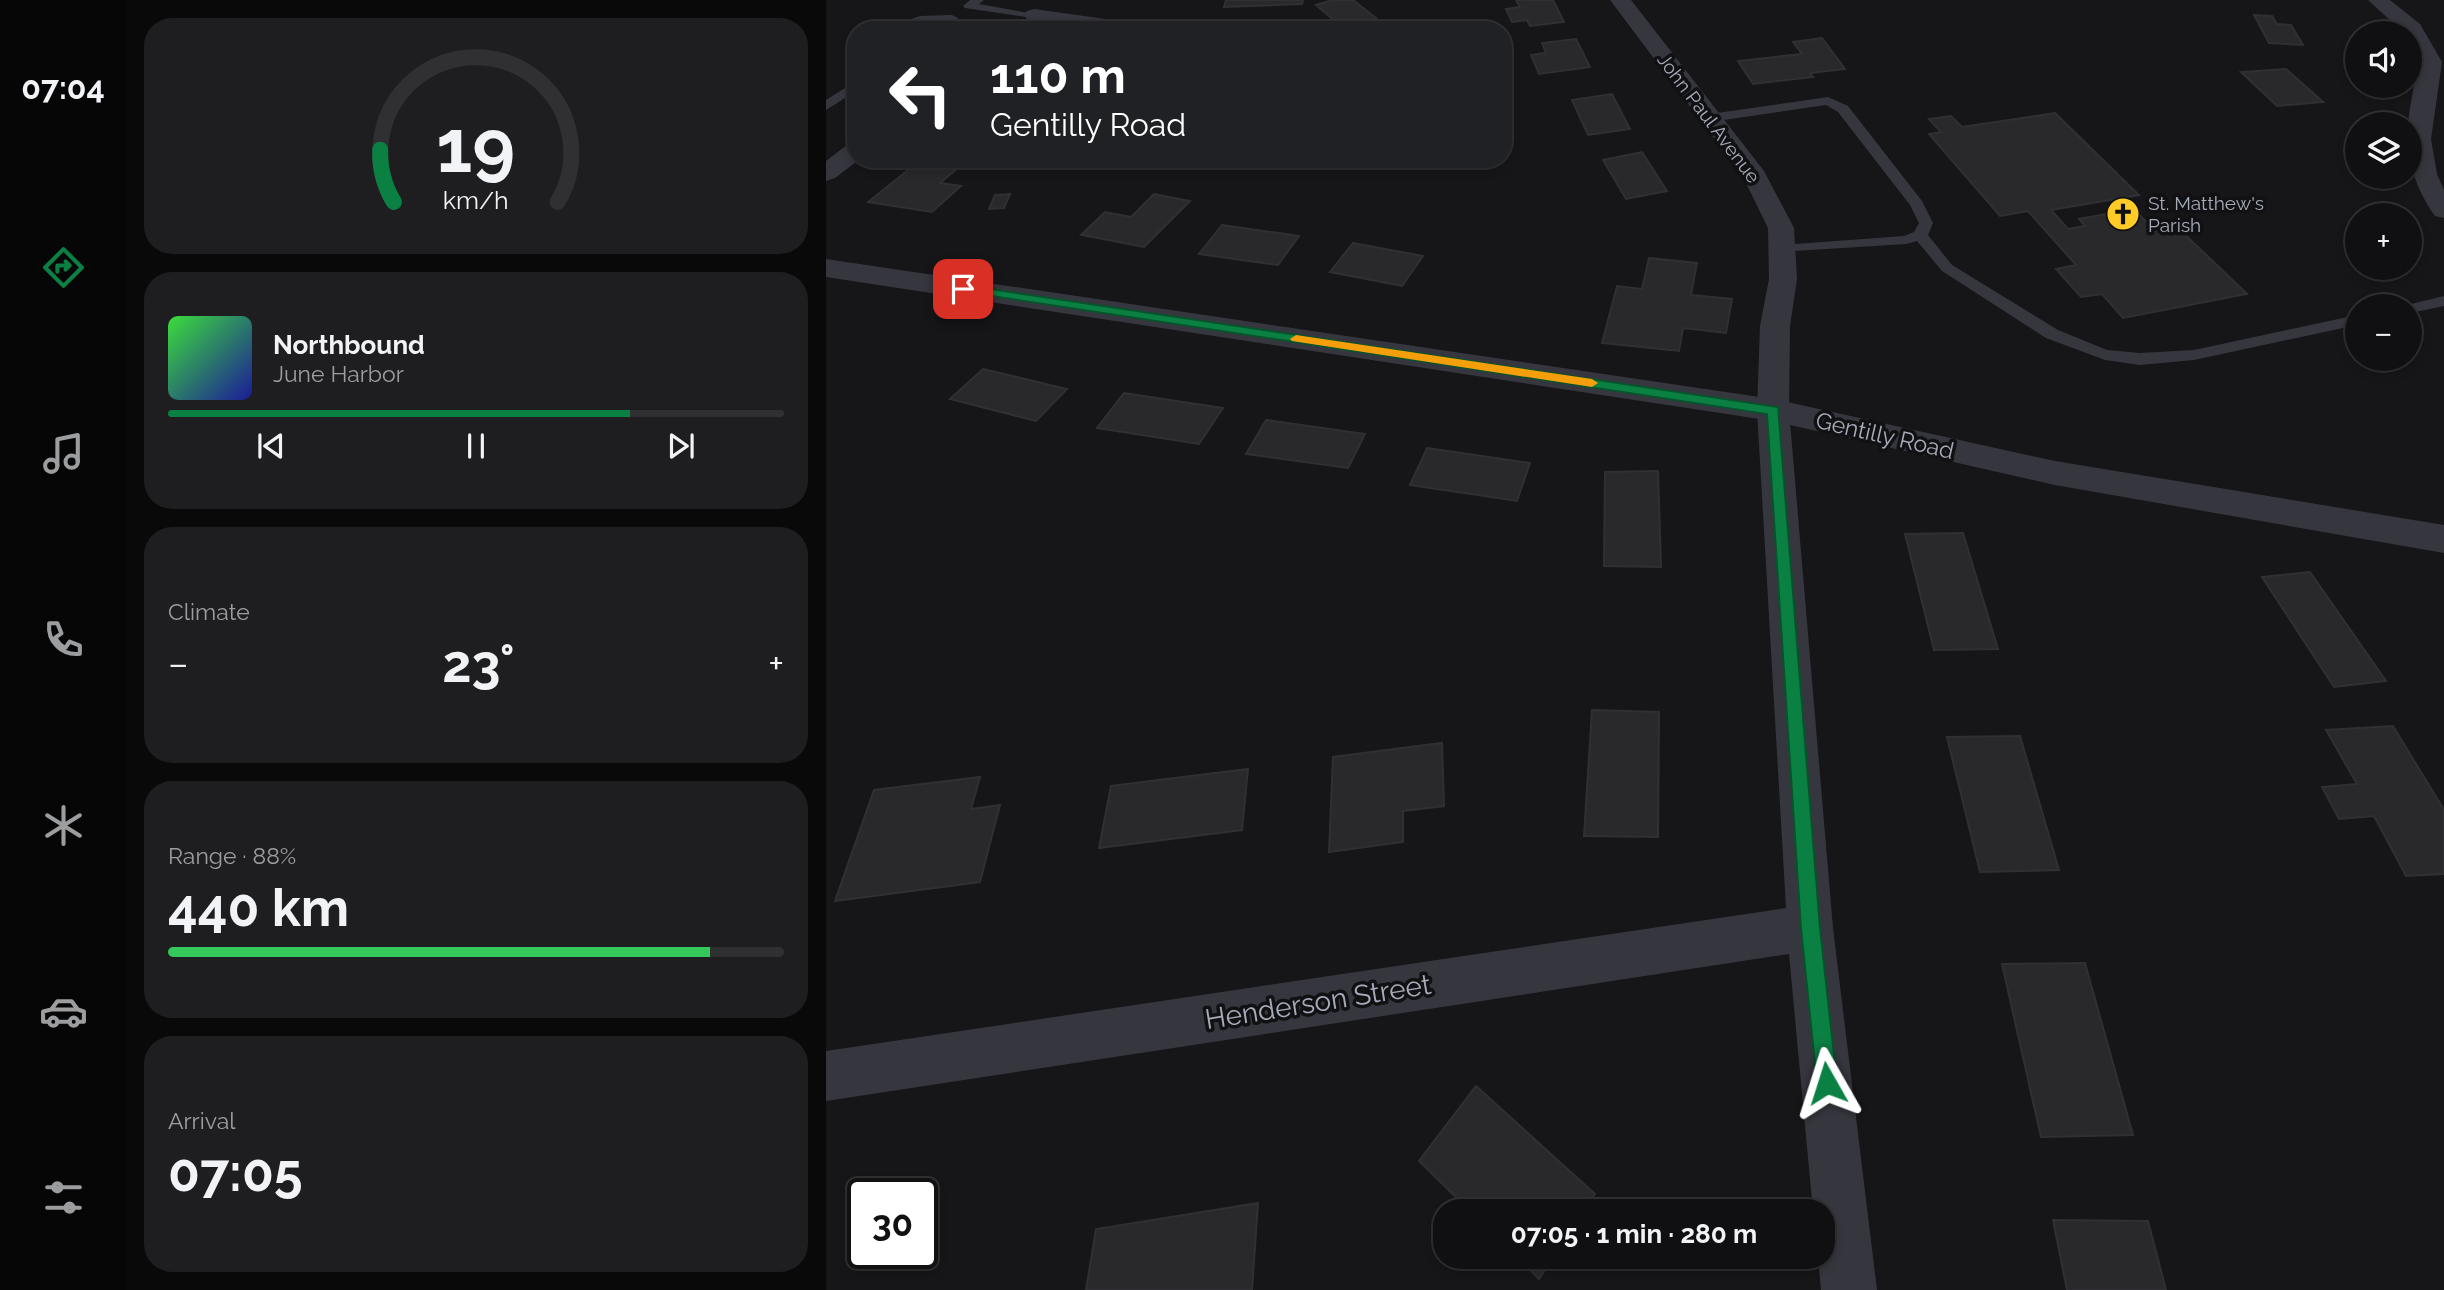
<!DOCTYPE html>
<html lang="en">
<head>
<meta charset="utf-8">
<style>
  :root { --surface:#101012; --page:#1e1e20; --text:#f1f3f6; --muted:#9c9d9f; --line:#303032; --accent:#0b8043 }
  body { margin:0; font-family:Raleway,sans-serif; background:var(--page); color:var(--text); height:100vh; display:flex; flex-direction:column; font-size:26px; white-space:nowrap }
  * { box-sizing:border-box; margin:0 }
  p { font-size:23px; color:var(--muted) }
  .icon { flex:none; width:38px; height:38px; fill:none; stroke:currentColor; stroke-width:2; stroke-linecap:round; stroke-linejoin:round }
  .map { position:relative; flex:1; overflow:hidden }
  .sheet { display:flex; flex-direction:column; gap:18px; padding:18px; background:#09090a; width:700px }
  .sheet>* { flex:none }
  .banner { position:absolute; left:21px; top:21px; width:665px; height:147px; border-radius:28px; box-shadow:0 4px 10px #0003,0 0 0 2px var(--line); background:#202124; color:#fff; overflow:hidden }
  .tools { position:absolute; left:1519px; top:21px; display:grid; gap:14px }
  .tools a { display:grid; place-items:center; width:77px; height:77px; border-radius:50%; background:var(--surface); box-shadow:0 4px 10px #0003,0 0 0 2px var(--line); font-size:35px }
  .speed { position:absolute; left:21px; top:1178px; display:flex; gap:14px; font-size:35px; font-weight:700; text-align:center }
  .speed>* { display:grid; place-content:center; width:91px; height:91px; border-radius:50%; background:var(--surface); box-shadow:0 4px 10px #0003,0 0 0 2px var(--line); line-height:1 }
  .speed .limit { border:4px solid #111; border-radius:10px; background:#fff; color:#111 }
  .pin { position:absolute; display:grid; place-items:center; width:60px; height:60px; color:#fff; margin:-30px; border-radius:14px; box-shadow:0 4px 10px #0006 }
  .me { position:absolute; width:77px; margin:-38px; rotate:354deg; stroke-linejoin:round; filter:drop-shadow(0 0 5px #0008) }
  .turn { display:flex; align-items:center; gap:24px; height:147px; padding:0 28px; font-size:32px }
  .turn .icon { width:91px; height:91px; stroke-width:2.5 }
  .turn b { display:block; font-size:49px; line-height:60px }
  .big { font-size:52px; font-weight:700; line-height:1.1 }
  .sheet .card { flex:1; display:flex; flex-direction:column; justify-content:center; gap:10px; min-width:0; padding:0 24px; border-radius:28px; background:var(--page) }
  .sheet .dial { align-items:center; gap:0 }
  .dial svg { height:182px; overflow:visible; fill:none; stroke:var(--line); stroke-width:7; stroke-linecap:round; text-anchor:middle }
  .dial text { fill:var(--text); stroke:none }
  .song { display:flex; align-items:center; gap:21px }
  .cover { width:84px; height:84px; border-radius:10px; background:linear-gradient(135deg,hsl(120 70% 55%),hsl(240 70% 35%)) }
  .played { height:7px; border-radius:4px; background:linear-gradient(90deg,var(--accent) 75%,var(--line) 75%) }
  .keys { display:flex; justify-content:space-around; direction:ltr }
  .heat { display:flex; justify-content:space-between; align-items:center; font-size:38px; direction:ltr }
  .charge { height:10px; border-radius:5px; background:linear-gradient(90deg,#34c759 88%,var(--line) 0) }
  .trip { position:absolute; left:607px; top:1199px; width:402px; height:70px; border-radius:28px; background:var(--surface); box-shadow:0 4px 10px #0003,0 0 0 2px var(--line); font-weight:700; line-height:70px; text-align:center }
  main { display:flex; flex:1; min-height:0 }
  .dock { display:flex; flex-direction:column; width:126px; justify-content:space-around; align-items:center; background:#060607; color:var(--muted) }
  .dock .icon { width:49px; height:49px }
  .dock .on { color:var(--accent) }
  .dock b { font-size:32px; color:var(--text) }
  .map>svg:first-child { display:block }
  .building { fill:#29292c; stroke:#303034; stroke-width:2 }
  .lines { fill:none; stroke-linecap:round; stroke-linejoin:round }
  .service { fill:#36373e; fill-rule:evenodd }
  .minor { fill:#36373e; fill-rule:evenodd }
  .tertiary { fill:#36373e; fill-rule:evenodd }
  .route { fill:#0b8043; stroke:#07532c; stroke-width:2 }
  .slow { fill:#f59e0b }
  .labels { text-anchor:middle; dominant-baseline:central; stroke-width:7; stroke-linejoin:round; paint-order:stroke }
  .far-street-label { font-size:19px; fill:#a6abb9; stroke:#111113 }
  .far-poi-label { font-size:19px; fill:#a6abb9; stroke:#111113; text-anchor:start }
  .street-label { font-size:23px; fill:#a6abb9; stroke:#111113 }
  .near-street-label { font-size:28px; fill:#a6abb9; stroke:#111113 }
</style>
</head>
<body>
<main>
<nav class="dock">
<b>07:04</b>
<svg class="icon on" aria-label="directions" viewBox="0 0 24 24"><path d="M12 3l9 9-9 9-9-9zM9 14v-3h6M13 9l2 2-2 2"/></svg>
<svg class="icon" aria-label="music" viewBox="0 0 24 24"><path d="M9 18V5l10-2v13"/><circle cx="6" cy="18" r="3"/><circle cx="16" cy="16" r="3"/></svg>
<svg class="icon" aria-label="phone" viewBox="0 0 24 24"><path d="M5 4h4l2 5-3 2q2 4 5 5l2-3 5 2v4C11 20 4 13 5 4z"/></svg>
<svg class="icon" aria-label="climate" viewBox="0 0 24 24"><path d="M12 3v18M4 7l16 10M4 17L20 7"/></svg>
<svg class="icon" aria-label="car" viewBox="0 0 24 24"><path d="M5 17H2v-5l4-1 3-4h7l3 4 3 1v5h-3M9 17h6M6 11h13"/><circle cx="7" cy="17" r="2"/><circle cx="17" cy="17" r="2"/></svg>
<svg class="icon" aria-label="filters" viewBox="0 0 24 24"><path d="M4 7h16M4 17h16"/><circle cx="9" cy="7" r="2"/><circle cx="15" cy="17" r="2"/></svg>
</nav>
<section class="sheet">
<div class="card dial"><svg viewBox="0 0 100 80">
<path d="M14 69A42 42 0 1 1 86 69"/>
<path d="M14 69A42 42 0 0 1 8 46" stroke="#0b8043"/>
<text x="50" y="56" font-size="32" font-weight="700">19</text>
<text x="50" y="72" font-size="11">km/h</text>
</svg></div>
<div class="card">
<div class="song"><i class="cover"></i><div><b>Northbound</b><p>June Harbor</p></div></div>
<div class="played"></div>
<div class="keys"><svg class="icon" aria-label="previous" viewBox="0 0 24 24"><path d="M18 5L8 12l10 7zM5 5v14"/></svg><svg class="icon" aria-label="pause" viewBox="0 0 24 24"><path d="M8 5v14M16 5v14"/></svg><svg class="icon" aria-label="next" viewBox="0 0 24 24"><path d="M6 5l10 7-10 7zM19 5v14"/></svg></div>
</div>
<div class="card"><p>Climate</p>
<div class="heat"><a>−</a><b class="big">23°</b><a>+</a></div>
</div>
<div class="card"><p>Range · 88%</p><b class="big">440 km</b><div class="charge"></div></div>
<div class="card"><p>Arrival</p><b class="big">07:05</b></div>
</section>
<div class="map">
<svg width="1618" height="1290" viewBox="0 0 1618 1290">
  <rect width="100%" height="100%" fill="#161618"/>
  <!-- building -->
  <path class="building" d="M400 0H477L476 4 398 7Z
    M507 0H527L550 18 517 28 490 5Z
    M690 0H727L738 22 704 26 701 20 686 22 680 9 694 7Z
    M1428 15 1446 16 1451 24 1465 25 1477 45 1443 43Z
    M996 38 1019 69 984 73 987 77 927 84 912 61 976 54 967 42Z
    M750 39 764 67 713 74 705 55 720 53 716 43Z
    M1460 69 1497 102 1451 106 1415 72Z
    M786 94 804 129 762 135 746 100Z
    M1229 113 1313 195 1225 210 1242 229 1259 226 1253 219 1308 209 1329 231 1351 227 1421 294 1297 318 1276 294 1255 297 1230 269 1250 265 1202 211 1174 216 1103 134 1115 132 1103 119 1125 116 1136 127Z
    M816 152 841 191 800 199 777 160Z
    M92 162 132 168 114 183 135 186 106 212 42 202Z
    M184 194 178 208 163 209 169 195Z
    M328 194 364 201 318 247 255 235 279 212 305 217Z
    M396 225 473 236 452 265 373 254Z
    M527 243 597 256 576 286 504 272Z
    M823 258 871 263 865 295 906 299 900 333 857 328 853 351 776 343 791 286 816 289Z
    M157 369 241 389 210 421 124 399Z
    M298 393 397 408 373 444 271 428Z
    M440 420 539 434 522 468 420 454Z
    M601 448 704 463 691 501 584 485Z
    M832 471 835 567 778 566 779 472Z
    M1137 533 1172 649 1108 650 1079 534Z
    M1484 572 1560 681 1508 687 1436 577Z
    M766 710 833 712 832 837 758 836Z
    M1567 726 1618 810V874L1580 876 1548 816 1513 819 1496 787 1531 784 1500 730Z
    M1194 736 1233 870 1154 872 1121 737Z
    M616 743 618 806 577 811V842L503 852 507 757Z
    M422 769 416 830 273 848 285 786Z
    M154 777 145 809 174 805 154 882 9 901 48 790Z
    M1259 963 1307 1135 1215 1137 1176 964Z
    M650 1086 769 1194 758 1211H644L593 1161Z
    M432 1203 426 1290H260L270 1229Z
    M1227 1220 1322 1221 1340 1290H1241Z
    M690 1256H728L713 1279Z"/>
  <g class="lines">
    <!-- service -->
    <path class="service" d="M144 0H158L153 4 214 15 208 18 139 8 137 6Z
      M126 15 132 18 130 20 54 30 94 16Z
      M30 81V91L0 110V100Z
      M1002 97 1022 106 1096 201 1107 223 1102 235 1126 265 1232 330 1281 350 1314 353 1368 350 1531 315V325L1368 360 1314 365 1279 360 1220 338 1116 271 1091 241 1080 244 951 252V246L956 245 1078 236 1088 232 1093 223 1084 205 1012 112 1000 105 884 122 878 118 884 114Z
      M1618 296V306L1584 313V306H1577Z"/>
    <!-- minor -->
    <path class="minor" d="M784 0H805L938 171 968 228 971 279 964 326 963 410 1007 928 1051 1290H995L992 1256H998V1211H987L963 954 0 1101V1051L960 908 931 410 934 326 943 279 942 228 917 177Z
      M1542 0H1564L1594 24 1616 62 1605 139 1611 174 1618 190V218L1609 216C1572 163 1579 120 1594 62L1584 44V33H1578Z
      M208 9 315 24 325 30H268L201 19 198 15 201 11Z
      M30 143V159H34L9 178 0 181V161L21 145Z"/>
    <!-- tertiary -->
    <path class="tertiary" d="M0 259 947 399 1229 461 1618 525V553L1229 485 947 421 0 277Z"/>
  </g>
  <!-- route -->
  <path class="route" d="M137 285 952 407 994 928 1011 1083 1008 1090 1001 1094 994 1090 991 1083 975 928 941 414 133 291V286Z"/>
  <!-- slow -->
  <path class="slow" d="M470 335 766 379 772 383 766 387 466 341 464 339Z"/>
  <!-- icons -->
  <defs>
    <symbol id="church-disc" viewBox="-11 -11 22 22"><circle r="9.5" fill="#ffcb27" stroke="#111113"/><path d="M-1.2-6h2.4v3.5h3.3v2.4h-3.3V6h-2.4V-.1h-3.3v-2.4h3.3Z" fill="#111"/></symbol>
  </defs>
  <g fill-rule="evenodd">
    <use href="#church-disc" x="1278" y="195" width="38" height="38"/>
  </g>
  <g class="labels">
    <!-- far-street labels -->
    <g class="far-street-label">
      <text transform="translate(883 118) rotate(53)">John Paul Avenue</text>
    </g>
    <!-- far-poi labels -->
    <g class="far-poi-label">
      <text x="1322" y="203">St. Matthew's<tspan x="1322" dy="22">Parish</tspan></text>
    </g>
    <!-- street labels -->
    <g class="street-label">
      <text transform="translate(1059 435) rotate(13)">Gentilly Road</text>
    </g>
    <!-- near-street labels -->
    <g class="near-street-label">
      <text transform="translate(492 1002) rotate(-9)">Henderson Street</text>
    </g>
  </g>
</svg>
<div class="tools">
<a><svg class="icon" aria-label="sound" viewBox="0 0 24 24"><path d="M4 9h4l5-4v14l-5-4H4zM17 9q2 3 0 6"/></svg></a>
<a><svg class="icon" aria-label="layers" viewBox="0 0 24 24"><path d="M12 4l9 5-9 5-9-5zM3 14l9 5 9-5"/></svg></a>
<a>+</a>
<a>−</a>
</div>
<div class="speed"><div class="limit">30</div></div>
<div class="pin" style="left:137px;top:289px;background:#d93025"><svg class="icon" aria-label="arrive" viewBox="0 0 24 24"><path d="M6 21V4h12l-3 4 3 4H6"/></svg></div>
<svg class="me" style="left:1001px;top:1083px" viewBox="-20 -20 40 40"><path d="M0-17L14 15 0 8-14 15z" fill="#0b8043" stroke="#fff" stroke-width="4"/></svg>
<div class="trip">07:05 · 1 min · 280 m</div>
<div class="banner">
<div class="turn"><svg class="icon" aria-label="left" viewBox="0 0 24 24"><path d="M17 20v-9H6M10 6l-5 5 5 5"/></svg><div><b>110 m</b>Gentilly Road</div></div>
</div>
</div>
</main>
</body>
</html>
